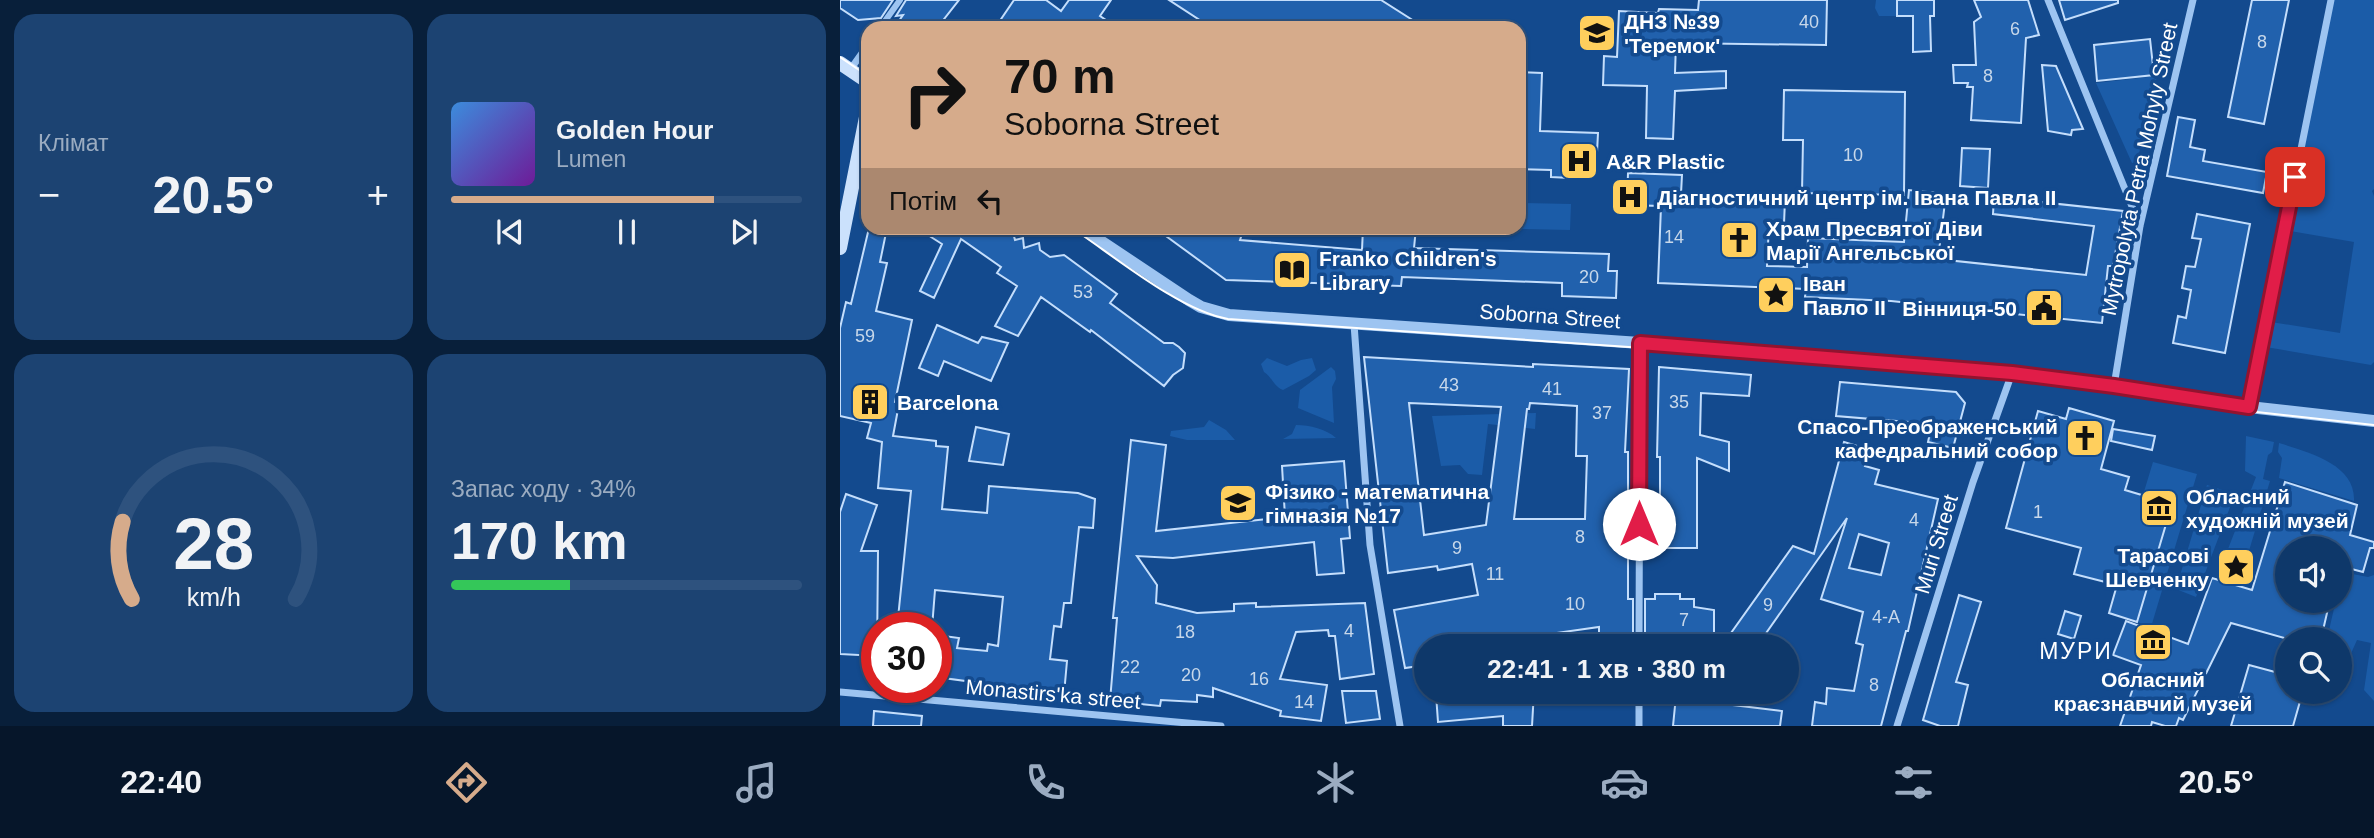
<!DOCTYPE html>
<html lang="uk">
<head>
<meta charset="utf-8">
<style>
  :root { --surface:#0e386a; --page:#1c4372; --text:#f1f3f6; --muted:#9bacc1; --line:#2e527e; --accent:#d6ab8b }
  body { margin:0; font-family:Helvetica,sans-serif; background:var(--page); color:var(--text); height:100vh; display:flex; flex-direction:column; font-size:26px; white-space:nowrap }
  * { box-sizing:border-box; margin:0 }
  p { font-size:23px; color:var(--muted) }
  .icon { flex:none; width:38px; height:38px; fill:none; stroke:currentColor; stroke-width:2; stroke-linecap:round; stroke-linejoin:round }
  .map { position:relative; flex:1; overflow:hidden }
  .drawer { display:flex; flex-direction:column; gap:14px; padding:14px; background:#081f3a; width:840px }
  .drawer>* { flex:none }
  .guide { position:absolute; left:21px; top:21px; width:665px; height:214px; border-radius:21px; box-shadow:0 2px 5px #0004,0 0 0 2px var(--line); background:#d6ab8b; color:#111; overflow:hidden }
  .buttons { position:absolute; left:1435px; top:536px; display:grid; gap:14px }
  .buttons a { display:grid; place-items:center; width:77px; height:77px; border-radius:50%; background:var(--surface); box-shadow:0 2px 5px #0004,0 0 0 2px var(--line); font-size:35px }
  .speed { position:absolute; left:21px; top:612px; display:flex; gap:14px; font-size:35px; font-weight:700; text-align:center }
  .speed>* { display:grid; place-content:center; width:91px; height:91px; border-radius:50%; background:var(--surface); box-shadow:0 2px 5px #0004,0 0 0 2px var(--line); line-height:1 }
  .speed .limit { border:10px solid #d22; background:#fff; color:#111 }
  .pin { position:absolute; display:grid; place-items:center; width:60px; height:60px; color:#fff; margin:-30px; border-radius:14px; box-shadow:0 4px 10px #0006 }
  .me { position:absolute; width:77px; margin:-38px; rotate:0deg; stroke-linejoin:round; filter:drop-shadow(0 0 5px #0008) }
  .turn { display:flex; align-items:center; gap:24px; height:147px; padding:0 28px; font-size:32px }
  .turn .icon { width:91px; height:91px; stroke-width:2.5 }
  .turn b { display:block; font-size:49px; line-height:60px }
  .then { display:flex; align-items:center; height:66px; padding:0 28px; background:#0003; gap:14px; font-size:26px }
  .big { font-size:52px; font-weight:800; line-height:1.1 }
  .drawer .widget { flex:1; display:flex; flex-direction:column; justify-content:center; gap:10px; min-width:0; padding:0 24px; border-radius:21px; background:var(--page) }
  .drawer .dial { align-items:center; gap:0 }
  .dial svg { height:182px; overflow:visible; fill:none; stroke:var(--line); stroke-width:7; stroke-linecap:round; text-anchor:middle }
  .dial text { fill:var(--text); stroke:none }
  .song { display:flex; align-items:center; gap:21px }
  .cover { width:84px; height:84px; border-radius:10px; background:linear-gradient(135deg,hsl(210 70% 55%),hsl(280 70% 35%)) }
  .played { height:7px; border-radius:4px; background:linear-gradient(90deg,var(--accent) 75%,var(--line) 75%) }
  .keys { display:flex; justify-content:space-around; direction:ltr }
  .heat { display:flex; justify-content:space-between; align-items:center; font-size:38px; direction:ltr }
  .charge { height:10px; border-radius:5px; background:linear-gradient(90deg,#34c759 34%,var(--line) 0) }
  .drawer .tiles { flex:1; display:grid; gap:14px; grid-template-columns:repeat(2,1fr) }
  .trip { position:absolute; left:574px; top:634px; width:385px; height:70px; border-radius:35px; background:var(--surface); box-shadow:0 2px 5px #0004,0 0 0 2px var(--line); font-weight:800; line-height:70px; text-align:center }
  .tabs { display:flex; height:112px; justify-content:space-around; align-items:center; background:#06162a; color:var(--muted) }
  .tabs .icon { width:49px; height:49px }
  .tabs .current { color:var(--accent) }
  .tabs b { font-size:32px; color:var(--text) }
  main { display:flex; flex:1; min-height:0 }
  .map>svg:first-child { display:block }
  .green { fill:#1b5ca8 }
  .building { fill:#2161ad; stroke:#c4defc; stroke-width:2; fill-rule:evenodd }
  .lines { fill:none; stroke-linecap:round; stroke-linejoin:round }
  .pedestrian { stroke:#9dc4f1; stroke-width:6 }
  .minor { stroke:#9dc4f1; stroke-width:7 }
  .tertiary { stroke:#9dc4f1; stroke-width:12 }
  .secondary { stroke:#cbe1fc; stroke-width:14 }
  .tram { stroke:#fff; stroke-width:2 }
  .route-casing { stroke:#92132f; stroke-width:18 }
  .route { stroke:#e11d48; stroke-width:12 }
  .labels { text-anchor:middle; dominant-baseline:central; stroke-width:7; stroke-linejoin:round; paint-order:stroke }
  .number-label { font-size:18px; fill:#c8d8ea }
  .poi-label { font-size:21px; font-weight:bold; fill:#fff; stroke:#134a8e; text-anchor:start }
  .street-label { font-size:21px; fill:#fff; stroke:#134a8e }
  .neighbourhood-label { font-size:23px; letter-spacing:2px; fill:#fff; stroke:#134a8e }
</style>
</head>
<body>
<main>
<section class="drawer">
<div class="tiles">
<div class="widget"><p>Клімат</p>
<div class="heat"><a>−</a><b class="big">20.5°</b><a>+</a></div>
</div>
<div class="widget">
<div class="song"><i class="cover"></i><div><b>Golden Hour</b><p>Lumen</p></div></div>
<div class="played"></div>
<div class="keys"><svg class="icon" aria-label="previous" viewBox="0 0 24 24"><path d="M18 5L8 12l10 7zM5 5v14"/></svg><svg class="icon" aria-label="pause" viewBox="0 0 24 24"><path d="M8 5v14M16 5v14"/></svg><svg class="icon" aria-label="next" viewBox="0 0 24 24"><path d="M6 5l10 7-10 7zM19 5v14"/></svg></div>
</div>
<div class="widget dial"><svg viewBox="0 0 100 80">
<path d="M14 69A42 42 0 1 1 86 69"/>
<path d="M14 69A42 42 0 0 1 10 35" stroke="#d6ab8b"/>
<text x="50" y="56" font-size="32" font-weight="700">28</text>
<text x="50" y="72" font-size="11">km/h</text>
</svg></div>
<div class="widget"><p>Запас ходу · 34%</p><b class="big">170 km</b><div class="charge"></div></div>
</div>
</section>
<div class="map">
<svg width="1534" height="726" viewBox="0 0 1534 726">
  <rect width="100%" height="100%" fill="#134a8e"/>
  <!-- green -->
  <path class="green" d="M1036 0H1057V16H1039L1035 8Z
    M1490 0H1534V189L1532 191 1534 196V362L1531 365 1420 346 1425 321 1500 333 1514 242 1444 230Z
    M1317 76 1297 162 1292 163 1256 83Z
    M679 203 731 204 730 230 648 228H679Z
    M427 358 447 366 461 360 472 358 476 370 469 376 443 390C434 387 432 377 424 372L421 364Z
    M491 367 495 371 496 379 492 387 494 423 458 408 460 390Z
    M696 413 695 429 648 424 642 475 628 474 620 465 601 466 592 416Z
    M369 420 386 430 395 440H347L330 436 331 431 364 427Z
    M456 425C470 425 486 429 496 438L443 439 452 434Z
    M1406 436 1434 442 1432 452 1428 455 1423 479 1430 481 1402 574 1381 567 1416 477 1405 471Z
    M1439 443C1468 452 1516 464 1514 501L1439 478 1442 458 1438 452Z
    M1313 462 1357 474 1311 627 1297 622 1332 504 1303 495Z
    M1367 485 1395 494 1356 597 1336 589Z
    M1502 572 1528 577 1534 575V701L1524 690 1531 643 1517 640 1500 678V639H1487L1496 600H1500Z"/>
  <!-- building -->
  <path class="building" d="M0 0H53L41 18 18 20 0 8Z
    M66 0H119L97 28H54L63 15 56 16Z
    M174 0H206L221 11 229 0H271L260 16 278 28H155Z
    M329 0H541L585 28H372Z
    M859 0H987L986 45 836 43 835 73 886 71V88L835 91 833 139 806 138 807 86 763 85 764 56 777 57 779 11 818 13 819 9 858 10Z
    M1057 0H1094V16H1090L1091 51 1073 52V16H1057Z
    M1134 0H1188L1199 35 1186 38 1181 123 1131 120 1133 87H1127L1128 83H1114L1113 65H1136L1134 22 1141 17Z
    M1219 0H1278V3L1225 20Z
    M1412 0H1449L1424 124 1388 117Z
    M1310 39 1314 75 1257 81 1254 45Z
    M1202 65 1216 66 1243 129 1232 130 1231 135 1208 131Z
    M679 72 702 73 700 131 758 133 756 172 730 171V178L711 177V170L679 169Z
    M944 90 1065 92 1064 195 962 193 963 140H943Z
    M1338 117 1355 120 1350 147 1365 150 1363 161 1427 172 1423 193 1327 176Z
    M1122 148 1150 149 1148 188 1120 186Z
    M788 173 842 175 841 194 945 199 944 224H929L927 266 967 267 968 238 1064 242 1069 190 1106 194 1098 259 1246 275 1254 226 1153 214 1154 197 1283 211 1273 266H1268L1262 323 1051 301 965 297 966 289 818 283 821 206 787 205Z
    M1357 214 1410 224 1385 353 1333 343 1338 316 1346 318 1351 290 1342 288 1346 266 1355 267 1361 239 1352 238Z
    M29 228H47L40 262 47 263 36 311 72 320 55 402 59 404 53 436 96 441V446L108 447 102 509 147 513 149 486 238 493 255 499 253 528 239 527 231 603H224L221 627 214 626 210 659 227 661 224 694 96 677V635L119 638 117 648 147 651 148 644 158 646 163 597 95 590 92 628H57L71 491 38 488 42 442 27 438 31 423 0 416V328L6 302 11 304Z
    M77 228H161V231L172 229 175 240 183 238 184 248 199 243 200 250 210 257 224 255 277 294 270 303 324 343H333L339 347 345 353 343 368 333 375 324 386 251 330 250 332 201 297 178 336 155 326 177 286 157 273 161 267 121 239 94 298 80 291 102 244Z
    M315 228H404L400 240 522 250 523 228H576L574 248 769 254 768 271H777L776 298 722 296V283L562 277 561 286 386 280Z
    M97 325 138 343 142 337 168 343 151 381 104 361 98 376 79 368Z
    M524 357 693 367V364L789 369 785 452H788V599H793V646H759V627L702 635V638L694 640 695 646H651L650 642 631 646H586V665L565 668 554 610 638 595 632 564 598 570 597 566 548 573ZM569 403 661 407 646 525 584 535ZM690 403 737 406 736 456H747L745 519H674L687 409H689Z
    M819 367 911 375 909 396 861 393 860 435 889 442V471L857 458V548H820V457H817Z
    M1000 382 1116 392 1125 403 1113 448 1088 442 1092 424 996 416Z
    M1229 408 1274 421 1261 469 1289 477 1285 490 1332 504 1297 622 1269 613 1277 585 1234 574 1241 548 1166 528 1198 411 1226 419Z
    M136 427 169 434 163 465 129 461Z
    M1273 429 1315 436 1312 450 1271 441Z
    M291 440 326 445 316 531 445 517 442 466 504 461 510 538 501 539 504 573 477 575 474 542 333 558 297 556 317 585 316 603 357 613 394 611V604L416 603V607L525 603 534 674 500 679 495 636H489L488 630 456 632 440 679 487 685 481 721 440 716 441 711 373 688V697L357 695V702L321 700 320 706 270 701 277 618H273Z
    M1004 442 1030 450 1025 466 1039 470 1035 484 1098 499 1068 631H1066L1041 726H972L975 702 986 704 987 688 1014 691 1023 645 1016 643 1023 612 981 599 1007 518 917 646H910L891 633 953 546 974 554ZM1019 534 1049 543 1041 575 1009 568Z
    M1445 482 1517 505 1510 535 1534 542V548H1530L1523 572 1500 566V548H1447V600H1490L1481 639H1448L1391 623 1343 720 1339 718 1336 726H1325L1312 722 1311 726H1280L1301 665 1273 655 1286 621 1348 644 1372 578 1412 590Z
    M6 494 37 505 21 551H38L37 656 0 654V512Z
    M815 594H840V599H854V607L874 610V646H805V599H815Z
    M1119 595 1141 602 1116 682 1128 685 1118 726H1100L1083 720Z
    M1225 611 1241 616 1234 639 1218 634Z
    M1443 643H1447V691H1463L1453 726H1391L1409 665 1435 672Z
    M502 691H536L540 719 506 723Z
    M601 691H622L623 697 665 691H694L692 726H663V716L598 722 596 694 601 693Z
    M836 696 885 701V704L942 711 940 726H833Z
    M34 711 82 716 81 726H33Z"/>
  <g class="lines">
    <!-- pedestrian -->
    <path class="pedestrian" d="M40 28 60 0"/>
    <!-- minor -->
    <path class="minor" d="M1208 0 1300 226
      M10 70 25 49
      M514 324 530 545 560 726
      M1274 386 1300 226 1353 0
      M1409 407 1491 0
      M799 646 800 343
      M0 692 381 726
      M799 726V691
      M1057 726 1133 482 1172 373"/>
    <!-- tertiary -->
    <path class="tertiary" d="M241 228 349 300 361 307 389 315 800 343 1172 373 1274 386 1409 407 1534 421"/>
    <!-- secondary -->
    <path class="secondary" d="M0 63 28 82
      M0 248 28 107"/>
    <!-- tram -->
    <path class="tram" d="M0 57 28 76
      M232 228C274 256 340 311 388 319L789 347 1170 379 1273 391 1408 411 1534 425"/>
  </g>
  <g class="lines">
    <defs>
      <path id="route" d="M799 524 800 343 1172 373 1274 386 1409 407 1455 177"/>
    </defs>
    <!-- route casing -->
    <use href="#route" class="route-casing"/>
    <!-- route -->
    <use href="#route" class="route"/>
  </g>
  <!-- icons -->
  <defs>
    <symbol id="school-square" viewBox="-11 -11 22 22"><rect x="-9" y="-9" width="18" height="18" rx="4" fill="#ffcf5d" stroke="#134a8e"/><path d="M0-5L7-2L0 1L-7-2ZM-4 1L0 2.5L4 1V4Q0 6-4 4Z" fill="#111"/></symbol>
    <symbol id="hospital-square" viewBox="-11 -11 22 22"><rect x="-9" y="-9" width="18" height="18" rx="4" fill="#ffcf5d" stroke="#134a8e"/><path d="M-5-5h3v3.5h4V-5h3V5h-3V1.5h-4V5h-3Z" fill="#111"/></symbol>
    <symbol id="church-square" viewBox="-11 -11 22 22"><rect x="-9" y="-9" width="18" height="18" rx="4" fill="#ffcf5d" stroke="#134a8e"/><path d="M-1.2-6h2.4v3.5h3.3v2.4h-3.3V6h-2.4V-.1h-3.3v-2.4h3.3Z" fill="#111"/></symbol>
    <symbol id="library-square" viewBox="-11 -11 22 22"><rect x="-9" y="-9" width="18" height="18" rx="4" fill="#ffcf5d" stroke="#134a8e"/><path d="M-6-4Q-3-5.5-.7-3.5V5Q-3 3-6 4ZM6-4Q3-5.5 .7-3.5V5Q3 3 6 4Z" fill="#111"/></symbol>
    <symbol id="sight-square" viewBox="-11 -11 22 22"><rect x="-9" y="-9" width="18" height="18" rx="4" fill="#ffcf5d" stroke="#134a8e"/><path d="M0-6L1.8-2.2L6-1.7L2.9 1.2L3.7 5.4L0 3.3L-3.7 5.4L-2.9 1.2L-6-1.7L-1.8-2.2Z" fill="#111"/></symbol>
    <symbol id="civic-square" viewBox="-11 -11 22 22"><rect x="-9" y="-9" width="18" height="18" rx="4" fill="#ffcf5d" stroke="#134a8e"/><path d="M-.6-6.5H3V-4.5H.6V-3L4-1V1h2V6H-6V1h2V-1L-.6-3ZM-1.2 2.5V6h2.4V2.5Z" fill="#111"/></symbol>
    <symbol id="building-square" viewBox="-11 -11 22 22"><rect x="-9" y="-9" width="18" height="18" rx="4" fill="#ffcf5d" stroke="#134a8e"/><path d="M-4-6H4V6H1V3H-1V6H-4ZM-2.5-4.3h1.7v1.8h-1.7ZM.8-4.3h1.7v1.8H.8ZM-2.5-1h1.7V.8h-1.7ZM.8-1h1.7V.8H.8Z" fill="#111"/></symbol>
    <symbol id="museum-square" viewBox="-11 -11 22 22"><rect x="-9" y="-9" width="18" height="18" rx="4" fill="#ffcf5d" stroke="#134a8e"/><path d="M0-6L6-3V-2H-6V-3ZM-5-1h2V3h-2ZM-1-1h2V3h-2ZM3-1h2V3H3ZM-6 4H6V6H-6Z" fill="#111"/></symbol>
  </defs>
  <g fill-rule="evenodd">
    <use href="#school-square" x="735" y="11" width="44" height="44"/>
    <use href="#hospital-square" x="717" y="139" width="44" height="44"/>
    <use href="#hospital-square" x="768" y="175" width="44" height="44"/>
    <use href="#church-square" x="877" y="218" width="44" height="44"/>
    <use href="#library-square" x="430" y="248" width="44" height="44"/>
    <use href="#sight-square" x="914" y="273" width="44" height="44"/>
    <use href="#civic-square" x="1182" y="286" width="44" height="44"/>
    <use href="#building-square" x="8" y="380" width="44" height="44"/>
    <use href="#church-square" x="1223" y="416" width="44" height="44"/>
    <use href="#school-square" x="376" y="481" width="44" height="44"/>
    <use href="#museum-square" x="1297" y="486" width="44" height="44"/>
    <use href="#sight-square" x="1374" y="545" width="44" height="44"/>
    <use href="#museum-square" x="1291" y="620" width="44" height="44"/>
  </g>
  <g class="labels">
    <!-- number labels -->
    <g class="number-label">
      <text x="969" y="22">40</text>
      <text x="1175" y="29">6</text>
      <text x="1422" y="42">8</text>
      <text x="1148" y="76">8</text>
      <text x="1013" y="155">10</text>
      <text x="834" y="237">14</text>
      <text x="749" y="277">20</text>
      <text x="243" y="292">53</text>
      <text x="25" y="336">59</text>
      <text x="609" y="385">43</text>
      <text x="712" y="389">41</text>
      <text x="839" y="402">35</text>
      <text x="762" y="413">37</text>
      <text x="1198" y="512">1</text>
      <text x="1074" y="520">4</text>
      <text x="740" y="537">8</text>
      <text x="617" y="548">9</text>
      <text x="655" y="574">11</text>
      <text x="735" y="604">10</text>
      <text x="928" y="605">9</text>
      <text x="1046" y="617">4-А</text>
      <text x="844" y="620">7</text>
      <text x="509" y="631">4</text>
      <text x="345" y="632">18</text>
      <text x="290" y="667">22</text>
      <text x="351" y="675">20</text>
      <text x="419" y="679">16</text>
      <text x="1034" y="685">8</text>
      <text x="464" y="702">14</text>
    </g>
    <!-- poi labels -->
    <g class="poi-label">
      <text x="784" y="21">ДНЗ №39<tspan x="784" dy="24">'Теремок'</tspan></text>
      <text x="766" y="161">A&amp;R Plastic</text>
      <text x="817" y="197">Діагностичний центр ім. Івана Павла II</text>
      <text x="926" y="228">Храм Пресвятої Діви<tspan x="926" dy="24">Марії Ангельської</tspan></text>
      <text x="479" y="258">Franko Children's<tspan x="479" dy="24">Library</tspan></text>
      <text x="963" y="283">Іван<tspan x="963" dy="24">Павло II</tspan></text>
      <text x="1177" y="308" text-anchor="end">Вінниця-50</text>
      <text x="57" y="402">Barcelona</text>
      <text x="1218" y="426" text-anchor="end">Спасо-Преображенський<tspan x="1218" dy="24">кафедральний собор</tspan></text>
      <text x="425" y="491">Фізико - математична<tspan x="425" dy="24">гімназія №17</tspan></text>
      <text x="1346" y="496">Обласний<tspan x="1346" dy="24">художній музей</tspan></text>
      <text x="1369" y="555" text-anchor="end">Тарасові<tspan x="1369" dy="24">Шевченку</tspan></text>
      <text x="1313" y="679" text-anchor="middle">Обласний<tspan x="1313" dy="24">краєзнавчий музей</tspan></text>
    </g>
    <!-- street labels -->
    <g class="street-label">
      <text transform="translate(1299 169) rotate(-78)">Mytropolyta Petra Mohyly Street</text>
      <text transform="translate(710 316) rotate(4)">Soborna Street</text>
      <text transform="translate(1096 544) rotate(-73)">Muri Street</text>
      <text transform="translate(213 694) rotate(5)">Monastirs'ka street</text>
    </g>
    <!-- neighbourhood labels -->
    <g class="neighbourhood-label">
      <text x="1236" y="651">МУРИ</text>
    </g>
  </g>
</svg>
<div class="buttons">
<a><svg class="icon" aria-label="sound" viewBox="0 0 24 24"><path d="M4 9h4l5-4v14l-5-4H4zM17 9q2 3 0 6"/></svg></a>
<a><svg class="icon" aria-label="search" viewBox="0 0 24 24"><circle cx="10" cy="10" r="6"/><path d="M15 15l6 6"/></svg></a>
</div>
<div class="speed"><div class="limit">30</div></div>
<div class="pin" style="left:1455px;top:177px;background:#d93025"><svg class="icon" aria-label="arrive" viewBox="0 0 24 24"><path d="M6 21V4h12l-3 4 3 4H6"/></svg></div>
<svg class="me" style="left:799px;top:524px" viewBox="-20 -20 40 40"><circle r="19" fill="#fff"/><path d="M0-13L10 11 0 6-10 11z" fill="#e11d48"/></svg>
<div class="trip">22:41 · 1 хв · 380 m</div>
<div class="guide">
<div class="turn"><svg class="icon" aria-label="right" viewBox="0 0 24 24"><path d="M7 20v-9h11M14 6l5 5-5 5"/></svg><div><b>70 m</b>Soborna Street</div></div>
<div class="then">Потім<svg class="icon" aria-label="left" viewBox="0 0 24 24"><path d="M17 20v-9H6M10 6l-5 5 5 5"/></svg></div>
</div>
</div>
</main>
<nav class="tabs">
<b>22:40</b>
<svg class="icon current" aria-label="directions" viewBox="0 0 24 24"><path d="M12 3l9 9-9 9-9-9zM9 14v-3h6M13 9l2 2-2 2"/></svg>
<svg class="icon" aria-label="music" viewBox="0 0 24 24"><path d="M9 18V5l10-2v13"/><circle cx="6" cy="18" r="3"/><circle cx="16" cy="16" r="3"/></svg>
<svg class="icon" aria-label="phone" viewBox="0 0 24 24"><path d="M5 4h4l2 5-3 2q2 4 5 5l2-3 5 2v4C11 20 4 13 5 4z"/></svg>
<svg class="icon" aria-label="climate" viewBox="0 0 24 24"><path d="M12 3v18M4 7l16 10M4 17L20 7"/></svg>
<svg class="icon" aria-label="car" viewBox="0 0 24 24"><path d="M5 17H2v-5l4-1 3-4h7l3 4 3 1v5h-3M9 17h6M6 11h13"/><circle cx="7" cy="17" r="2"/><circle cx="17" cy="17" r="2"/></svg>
<svg class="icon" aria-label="filters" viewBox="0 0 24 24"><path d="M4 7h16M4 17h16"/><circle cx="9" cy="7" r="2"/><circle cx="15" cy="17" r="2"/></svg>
<b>20.5°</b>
</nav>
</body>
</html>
